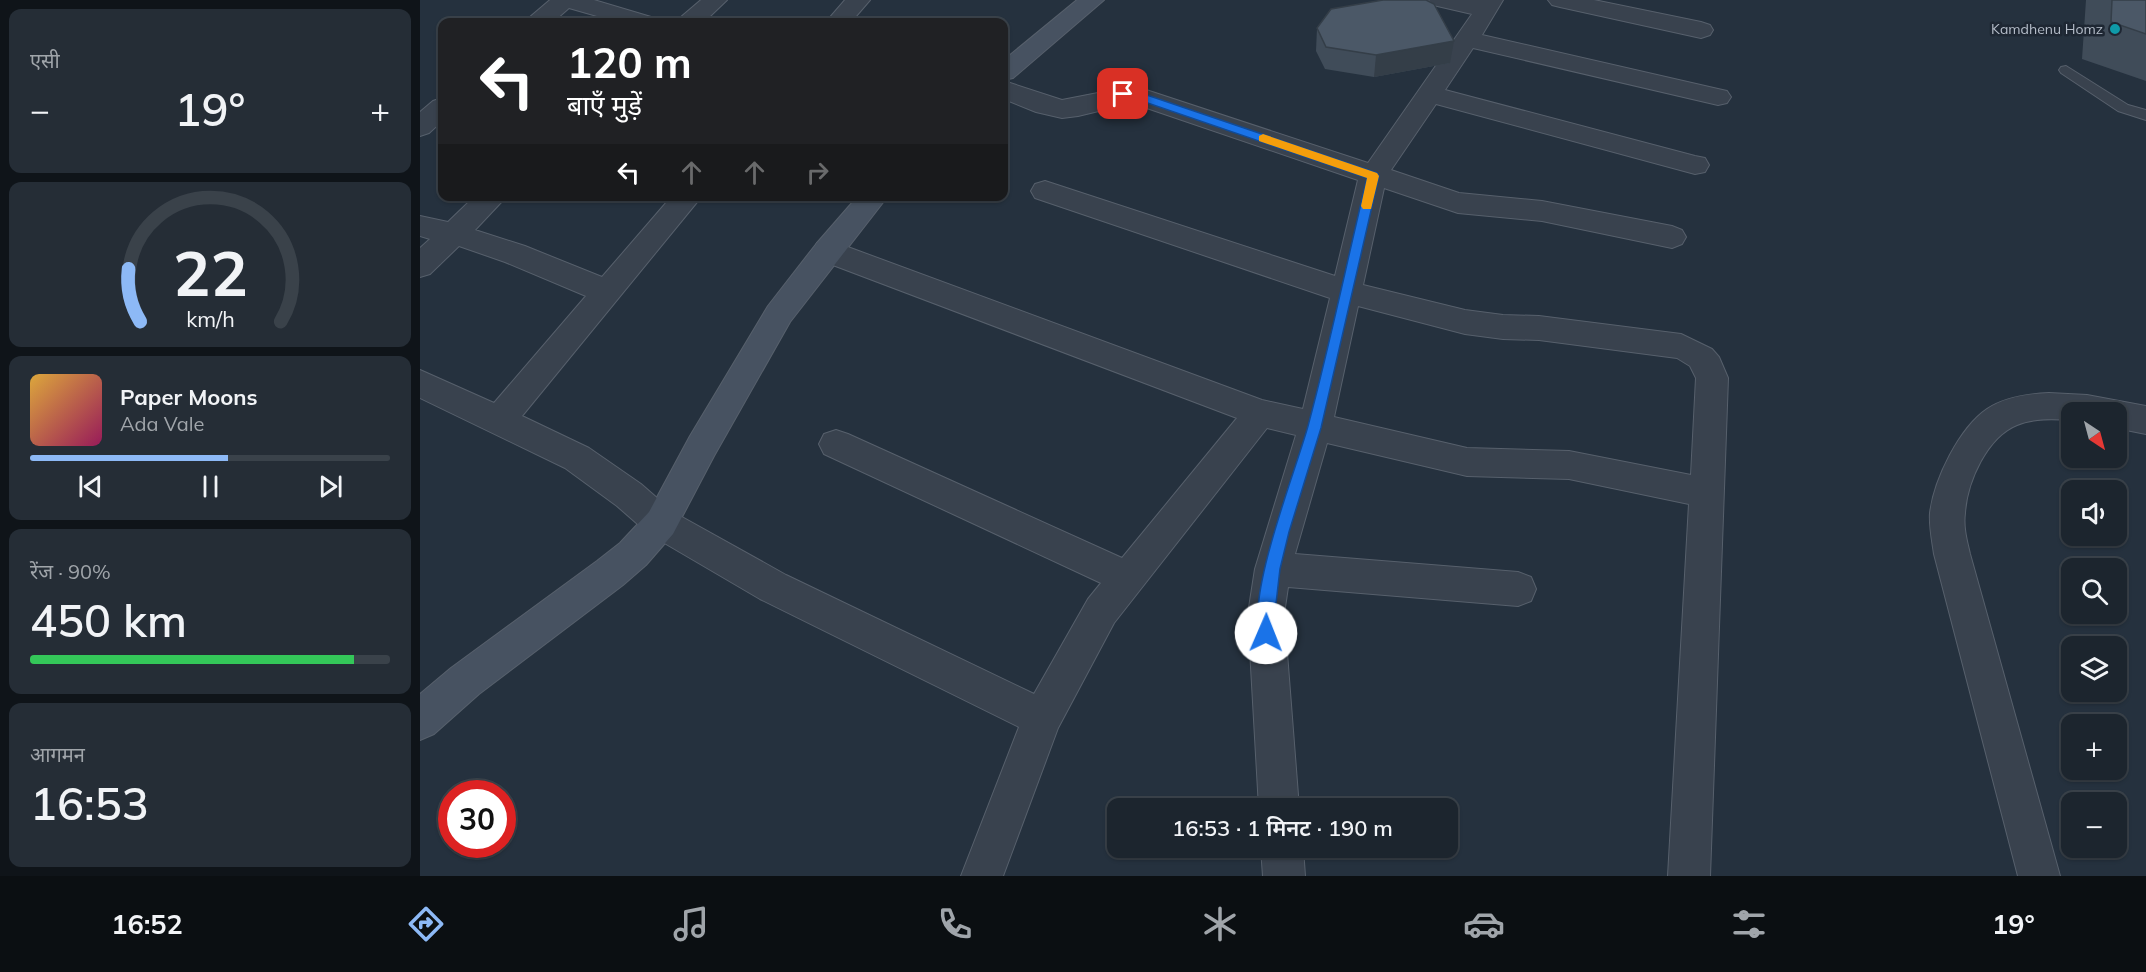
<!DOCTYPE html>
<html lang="hi">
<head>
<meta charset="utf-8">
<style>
  :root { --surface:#1c252e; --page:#252d36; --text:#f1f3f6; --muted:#a0a5aa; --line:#3a424a; --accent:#8db9f6 }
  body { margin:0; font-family:Mulish,"Noto Sans Devanagari",sans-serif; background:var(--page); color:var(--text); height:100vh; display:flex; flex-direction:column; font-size:22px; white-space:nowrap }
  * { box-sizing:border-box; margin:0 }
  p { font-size:20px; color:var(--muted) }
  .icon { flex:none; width:33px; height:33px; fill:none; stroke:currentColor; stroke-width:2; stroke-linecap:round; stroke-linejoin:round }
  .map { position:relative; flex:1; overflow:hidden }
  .sheet { display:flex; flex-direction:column; gap:9px; padding:9px; background:#0f1419; width:420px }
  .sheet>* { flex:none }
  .hud { position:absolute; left:18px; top:18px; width:570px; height:183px; border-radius:12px; box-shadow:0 2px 4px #0004,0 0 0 2px var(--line); background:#202124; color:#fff; overflow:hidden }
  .needle { width:39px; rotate:144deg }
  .controls { position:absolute; left:1641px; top:402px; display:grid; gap:12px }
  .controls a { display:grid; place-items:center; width:66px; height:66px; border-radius:12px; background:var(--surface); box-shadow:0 2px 4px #0004,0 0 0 2px var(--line); font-size:30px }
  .speed { position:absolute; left:18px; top:780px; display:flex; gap:12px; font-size:30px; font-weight:700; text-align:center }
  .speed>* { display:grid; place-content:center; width:78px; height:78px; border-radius:50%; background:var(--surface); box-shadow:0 2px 4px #0004,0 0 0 2px var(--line); line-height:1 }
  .speed .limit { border:9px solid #d22; background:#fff; color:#111 }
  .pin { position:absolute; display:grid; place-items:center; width:51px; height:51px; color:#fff; margin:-26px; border-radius:12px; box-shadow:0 3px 9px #0006 }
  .me { position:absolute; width:66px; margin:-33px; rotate:1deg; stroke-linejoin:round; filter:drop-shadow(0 0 4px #0008) }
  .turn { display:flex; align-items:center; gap:21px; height:126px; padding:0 30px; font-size:27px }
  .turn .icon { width:78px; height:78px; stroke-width:2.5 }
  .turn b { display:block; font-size:42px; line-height:51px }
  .lanes { display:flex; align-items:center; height:57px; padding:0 30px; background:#0003; justify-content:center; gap:30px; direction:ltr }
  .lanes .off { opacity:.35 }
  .big { font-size:45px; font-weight:600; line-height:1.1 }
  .sheet .widget { flex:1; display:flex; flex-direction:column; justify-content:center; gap:9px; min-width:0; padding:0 21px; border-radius:12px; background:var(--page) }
  .sheet .dial { align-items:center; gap:0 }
  .dial svg { height:156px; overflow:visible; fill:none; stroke:var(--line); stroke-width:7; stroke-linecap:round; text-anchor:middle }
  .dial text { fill:var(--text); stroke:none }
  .song { display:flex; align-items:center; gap:18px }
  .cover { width:72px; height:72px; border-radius:9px; background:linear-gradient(135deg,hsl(40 70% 55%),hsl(330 70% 35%)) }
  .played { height:6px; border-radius:3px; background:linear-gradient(90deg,var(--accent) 55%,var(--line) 55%) }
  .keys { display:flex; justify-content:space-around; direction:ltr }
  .heat { display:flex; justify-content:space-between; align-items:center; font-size:33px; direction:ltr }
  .charge { height:9px; border-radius:4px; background:linear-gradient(90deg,#34c759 90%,var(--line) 0) }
  .trip { position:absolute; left:687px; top:798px; width:351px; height:60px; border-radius:12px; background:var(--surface); box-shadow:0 2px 4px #0004,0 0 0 2px var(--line); font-weight:600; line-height:60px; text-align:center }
  .tab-bar { display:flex; height:96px; justify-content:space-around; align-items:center; background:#0b0f12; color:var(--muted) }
  .tab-bar .icon { width:42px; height:42px }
  .tab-bar .active { color:var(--accent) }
  .tab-bar b { font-size:27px; color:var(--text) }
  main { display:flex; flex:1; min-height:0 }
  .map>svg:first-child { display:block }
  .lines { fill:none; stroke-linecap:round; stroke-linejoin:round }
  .lane-casing { stroke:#57606c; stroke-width:2 }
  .street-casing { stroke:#57606c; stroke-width:2 }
  .secondary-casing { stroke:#57606c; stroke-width:2 }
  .lane { fill:#39424e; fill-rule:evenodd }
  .street { fill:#39424e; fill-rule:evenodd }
  .secondary { fill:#475261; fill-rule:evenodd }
  .wall { fill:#404c59 }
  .shaded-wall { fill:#343e48 }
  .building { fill:#4b5867; stroke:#343e48; stroke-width:1.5 }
  .route { fill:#1a73e8; stroke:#114b97; stroke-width:1.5 }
  .slow { fill:#f59e0b }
  .culture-dot { fill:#0f9aa8; stroke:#1e2733; stroke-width:2 }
  .labels { text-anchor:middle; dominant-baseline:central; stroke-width:5; stroke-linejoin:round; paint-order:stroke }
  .far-poi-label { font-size:14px; fill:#b5bdc9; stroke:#1e2733; text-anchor:end }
</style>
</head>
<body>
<main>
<section class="sheet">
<div class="widget"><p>एसी</p>
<div class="heat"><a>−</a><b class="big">19°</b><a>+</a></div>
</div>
<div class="widget dial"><svg viewBox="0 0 100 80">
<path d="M14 69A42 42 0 1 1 86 69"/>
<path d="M14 69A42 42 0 0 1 8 42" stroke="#8db9f6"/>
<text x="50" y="56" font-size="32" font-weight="700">22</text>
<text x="50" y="72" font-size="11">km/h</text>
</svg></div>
<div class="widget">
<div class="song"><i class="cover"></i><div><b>Paper Moons</b><p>Ada Vale</p></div></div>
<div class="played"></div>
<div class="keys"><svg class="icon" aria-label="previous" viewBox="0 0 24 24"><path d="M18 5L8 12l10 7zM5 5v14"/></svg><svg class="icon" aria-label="pause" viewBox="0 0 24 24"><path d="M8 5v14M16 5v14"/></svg><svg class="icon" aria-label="next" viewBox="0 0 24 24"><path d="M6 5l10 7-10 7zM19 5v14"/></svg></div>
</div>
<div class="widget"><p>रेंज · 90%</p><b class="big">450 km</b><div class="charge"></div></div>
<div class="widget"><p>आगमन</p><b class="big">16:53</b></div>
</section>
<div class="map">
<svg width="1726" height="876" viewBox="0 0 1726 876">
  <rect width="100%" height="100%" fill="#25313e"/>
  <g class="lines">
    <defs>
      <path id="lane" d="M1646 66 1708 105 1726 110V120L1698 111 1641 73 1639 70 1641 67Z"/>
      <path id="street" d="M130 0H174L231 17 234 22H198L149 8 133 22H107L110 17Z
        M281 0H307L284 22H258L261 17Z
        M425 0H450L431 22H406Z
        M1009 0H1083L1062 35 1298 89 1307 91 1311 97 1307 103 1298 105 1053 48 1025 90 1275 156 1285 158 1289 165 1285 172 1275 174 1016 104 971 170 1039 193 1122 201 1252 226 1262 230 1266 237 1262 244 1252 248 1122 221 1038 213 964 188 943 285 1045 310 1083 315 1119 316 1261 334 1292 349 1299 357 1308 378 1290 876H1248L1269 504 1149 479 1047 476 907 443 875 554 1098 572 1111 577 1116 589 1111 601 1098 606 868 587 864 614 879 808H839L828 614 835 569 876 435 847 428 694 623 638 728 583 876H541L599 727 340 599 229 534 197 506 145 468 0 398V370L74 403 166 296 85 262 39 246 10 274 0 277V248L10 239 0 236V216L28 222 55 196H87L55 230 105 246 182 277 252 196H282L102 416 169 448 221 484 253 512 366 575 614 694 668 599 681 583 404 454 399 444 404 434 416 430 428 434 702 558 817 418 397 259 393 251 397 243 407 240 417 243 842 400 883 409 910 298 615 198 611 191 615 184 625 181 915 276 938 180 712 103 658 116 642 118 616 112 584 99V81L642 100 714 86 948 163 1052 14 1013 5ZM938 306 1045 334 1083 339 1119 340 1257 358 1270 366 1276 378 1271 475 1149 451 1047 448 914 417Z
        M1128 0H1174L1281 22 1290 25 1293 30 1290 35 1281 38 1140 7 1132 5Z
        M22 98V121L9 133 0 136V112L13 101Z
        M1629 393 1667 395 1726 406V434L1696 428V412H1652V420C1634 419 1613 418 1597 425 1567 437 1547 482 1545 513 1543 527 1547 541 1550 554L1640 876H1598L1514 554C1512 540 1509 526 1510 513 1514 480 1539 428 1567 409 1585 397 1608 394 1629 393Z
        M841 848H883L885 876H843Z"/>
      <path id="secondary" d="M657 0H684L593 78 584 80V60Z
        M438 196H468L370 322 294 456 253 534 226 565 203 585 59 694 14 734 0 740V694L31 668 177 561 200 543 229 512 270 436 348 306 397 243Z"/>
    </defs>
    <!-- lane casing -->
    <use href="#lane" class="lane-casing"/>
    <!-- street casing -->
    <use href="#street" class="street-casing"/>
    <!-- secondary casing -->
    <use href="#secondary" class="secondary-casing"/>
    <!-- lane -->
    <use href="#lane" class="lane"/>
    <!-- street -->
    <use href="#street" class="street"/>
    <!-- secondary -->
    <use href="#secondary" class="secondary"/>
  </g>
  <!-- wall -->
  <path class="wall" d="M1666 0H1726V81L1662 59Z
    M897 28 1030 63 954 77 905 69 896 51Z"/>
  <!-- shaded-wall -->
  <path class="shaded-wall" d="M1034 41 1030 63 954 77 956 55Z"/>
  <!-- building -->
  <path class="building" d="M963 0H1006L1014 4 1034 41 956 55 906 47 897 28 911 9Z
    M1692 0H1726V34L1691 22Z"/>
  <!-- route -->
  <path class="route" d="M703 90 718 92 957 173 959 176 901 428 869 532 860 569 852 638 846 640 841 638C824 600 876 470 888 426 910 344 927 261 947 178L713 98 699 96 698 94Z"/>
  <!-- slow -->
  <path class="slow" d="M843 134 957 173 959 176 951 209H943L941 206 947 178 839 141V136Z"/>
  <!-- markers -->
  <circle class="culture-dot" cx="1695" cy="29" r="6"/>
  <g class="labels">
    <!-- far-poi labels -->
    <g class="far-poi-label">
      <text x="1683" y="29">Kamdhenu Homz</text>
    </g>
  </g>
</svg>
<div class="controls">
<a><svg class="needle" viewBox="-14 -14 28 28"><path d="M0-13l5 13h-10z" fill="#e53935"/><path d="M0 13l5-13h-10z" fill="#a0a5aa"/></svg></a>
<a><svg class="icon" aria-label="sound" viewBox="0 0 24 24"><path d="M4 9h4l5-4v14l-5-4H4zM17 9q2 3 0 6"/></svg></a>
<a><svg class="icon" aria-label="search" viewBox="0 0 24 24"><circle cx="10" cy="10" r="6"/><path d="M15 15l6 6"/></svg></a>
<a><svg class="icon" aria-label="layers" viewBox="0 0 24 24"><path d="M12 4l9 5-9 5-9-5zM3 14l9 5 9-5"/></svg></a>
<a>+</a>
<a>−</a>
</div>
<div class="speed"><div class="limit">30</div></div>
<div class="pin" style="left:703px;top:94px;background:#d93025"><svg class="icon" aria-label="arrive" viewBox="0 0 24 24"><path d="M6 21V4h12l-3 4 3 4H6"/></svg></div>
<svg class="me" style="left:846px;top:633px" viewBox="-20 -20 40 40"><circle r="19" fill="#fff"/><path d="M0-13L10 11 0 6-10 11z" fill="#1a73e8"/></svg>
<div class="trip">16:53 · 1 मिनट · 190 m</div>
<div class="hud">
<div class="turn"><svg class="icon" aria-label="left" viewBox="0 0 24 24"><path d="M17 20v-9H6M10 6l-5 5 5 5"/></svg><div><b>120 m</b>बाएँ मुड़ें</div></div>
<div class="lanes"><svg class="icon" aria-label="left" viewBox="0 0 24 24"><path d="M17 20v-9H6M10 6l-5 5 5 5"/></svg><svg class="icon off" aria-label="ahead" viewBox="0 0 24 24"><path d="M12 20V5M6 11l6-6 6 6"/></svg><svg class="icon off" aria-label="ahead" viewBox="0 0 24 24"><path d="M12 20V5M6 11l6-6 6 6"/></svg><svg class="icon off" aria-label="right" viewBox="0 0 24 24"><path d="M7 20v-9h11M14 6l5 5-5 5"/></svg></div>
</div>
</div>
</main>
<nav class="tab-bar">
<b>16:52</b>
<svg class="icon active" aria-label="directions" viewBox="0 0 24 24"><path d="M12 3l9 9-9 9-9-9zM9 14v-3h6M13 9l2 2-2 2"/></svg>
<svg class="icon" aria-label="music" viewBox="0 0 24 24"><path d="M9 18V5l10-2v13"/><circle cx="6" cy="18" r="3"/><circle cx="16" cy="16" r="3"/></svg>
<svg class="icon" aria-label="phone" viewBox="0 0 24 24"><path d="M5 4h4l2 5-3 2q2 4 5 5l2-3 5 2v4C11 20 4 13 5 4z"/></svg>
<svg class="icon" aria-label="climate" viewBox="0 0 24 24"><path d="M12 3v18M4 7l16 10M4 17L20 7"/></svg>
<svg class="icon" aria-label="car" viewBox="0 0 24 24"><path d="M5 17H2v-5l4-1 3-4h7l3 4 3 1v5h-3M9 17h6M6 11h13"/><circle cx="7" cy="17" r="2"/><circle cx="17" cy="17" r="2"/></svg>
<svg class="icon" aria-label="filters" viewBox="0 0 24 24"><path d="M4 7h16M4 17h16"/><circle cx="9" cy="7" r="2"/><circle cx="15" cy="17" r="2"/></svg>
<b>19°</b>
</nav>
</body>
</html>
